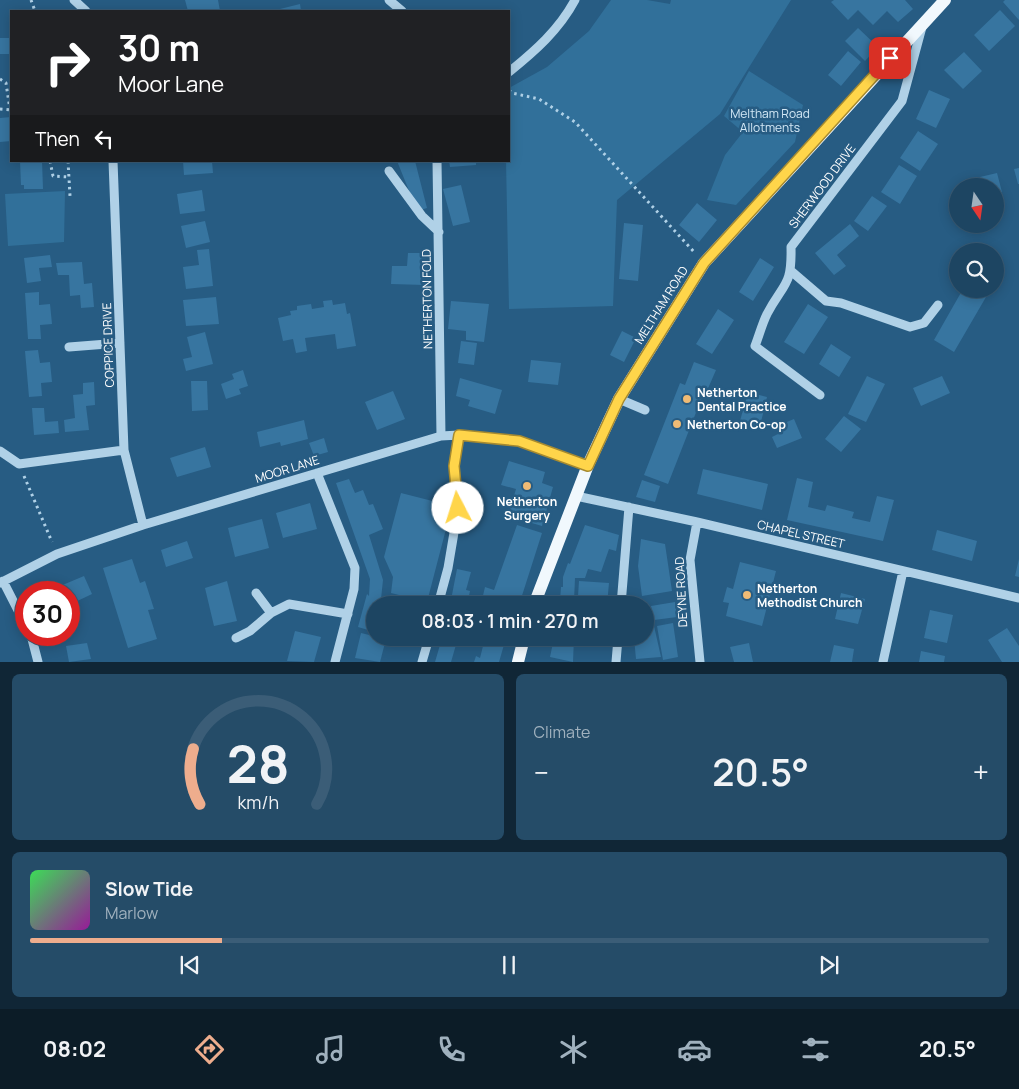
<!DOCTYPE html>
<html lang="en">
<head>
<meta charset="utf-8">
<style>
  :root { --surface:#1d4562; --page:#254c68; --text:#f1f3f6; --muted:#a0b1be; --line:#3b5d77; --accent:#eead8d }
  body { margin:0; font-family:Manrope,sans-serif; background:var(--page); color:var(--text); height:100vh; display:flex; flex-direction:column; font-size:19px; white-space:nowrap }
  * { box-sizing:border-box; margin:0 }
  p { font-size:16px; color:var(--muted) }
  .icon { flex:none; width:28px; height:28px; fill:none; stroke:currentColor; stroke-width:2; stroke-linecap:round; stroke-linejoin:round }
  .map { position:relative; height:662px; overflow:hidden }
  .drawer { display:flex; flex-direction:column; gap:12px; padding:12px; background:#102636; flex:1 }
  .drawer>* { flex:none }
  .hud { position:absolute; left:10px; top:10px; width:500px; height:152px; border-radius:0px; box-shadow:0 2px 12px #0003,0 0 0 1px var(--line); background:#202124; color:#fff; overflow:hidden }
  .needle { width:32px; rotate:167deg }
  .buttons { position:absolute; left:949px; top:178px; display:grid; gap:10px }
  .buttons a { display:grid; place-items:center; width:55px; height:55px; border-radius:50%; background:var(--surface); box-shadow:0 2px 12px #0003,0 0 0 1px var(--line); font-size:25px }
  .speed { position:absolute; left:15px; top:581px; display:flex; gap:10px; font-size:25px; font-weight:700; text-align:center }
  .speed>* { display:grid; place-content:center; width:65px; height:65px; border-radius:50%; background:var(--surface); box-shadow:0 2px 12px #0003,0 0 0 1px var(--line); line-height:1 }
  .speed .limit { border:8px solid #d22; background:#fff; color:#111 }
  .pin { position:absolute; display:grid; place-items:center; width:42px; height:42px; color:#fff; margin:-21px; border-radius:10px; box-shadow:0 2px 8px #0006 }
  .me { position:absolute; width:55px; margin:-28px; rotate:355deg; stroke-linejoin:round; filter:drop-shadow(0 0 4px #0008) }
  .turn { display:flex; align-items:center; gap:18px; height:105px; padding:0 25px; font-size:22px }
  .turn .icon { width:65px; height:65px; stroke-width:2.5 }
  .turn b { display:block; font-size:35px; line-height:42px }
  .then { display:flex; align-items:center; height:48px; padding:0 25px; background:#0003; gap:10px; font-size:19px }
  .big { font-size:38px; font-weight:600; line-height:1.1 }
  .drawer .widget { flex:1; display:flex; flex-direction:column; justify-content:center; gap:8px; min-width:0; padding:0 18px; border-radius:8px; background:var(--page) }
  .drawer .dial { align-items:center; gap:0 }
  .dial svg { height:130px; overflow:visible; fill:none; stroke:var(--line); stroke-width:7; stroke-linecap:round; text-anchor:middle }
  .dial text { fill:var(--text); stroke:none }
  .song { display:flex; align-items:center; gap:15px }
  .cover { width:60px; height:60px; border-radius:8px; background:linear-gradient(135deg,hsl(130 70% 55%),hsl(300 70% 35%)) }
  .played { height:5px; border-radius:2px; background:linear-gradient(90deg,var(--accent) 20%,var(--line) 20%) }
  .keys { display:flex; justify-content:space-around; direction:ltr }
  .heat { display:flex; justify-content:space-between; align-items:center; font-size:28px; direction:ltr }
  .drawer .tiles { flex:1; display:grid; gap:12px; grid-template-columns:1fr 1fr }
  .widget:last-child { grid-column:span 2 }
  .trip { position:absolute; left:366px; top:596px; width:288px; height:50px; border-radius:25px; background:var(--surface); box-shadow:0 2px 12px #0003,0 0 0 1px var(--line); font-weight:600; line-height:50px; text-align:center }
  .tabs { display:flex; height:80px; justify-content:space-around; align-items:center; background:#0c1c27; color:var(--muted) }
  .tabs .icon { width:35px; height:35px }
  .tabs .current { color:var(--accent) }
  .tabs b { font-size:22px; color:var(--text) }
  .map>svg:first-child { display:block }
  .green { fill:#31709a }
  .building { fill:#3775a0 }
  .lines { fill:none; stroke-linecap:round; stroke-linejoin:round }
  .path { stroke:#b0d1e7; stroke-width:3; stroke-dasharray:2.5 4; stroke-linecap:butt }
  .minor { stroke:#b0d1e7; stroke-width:9 }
  .major { stroke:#f1f8fd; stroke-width:12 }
  .route-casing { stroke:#a68a30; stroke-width:12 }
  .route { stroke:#ffd54a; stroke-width:9 }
  .poi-dot { fill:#efbb75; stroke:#275c83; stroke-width:2 }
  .labels { text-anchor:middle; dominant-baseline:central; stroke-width:5; stroke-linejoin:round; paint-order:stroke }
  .park-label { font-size:12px; fill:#d3e8f6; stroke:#275c83 }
  .street-label { font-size:12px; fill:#fff; stroke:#275c83 }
  .poi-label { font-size:12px; font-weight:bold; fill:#fff; stroke:#275c83; text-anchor:start }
</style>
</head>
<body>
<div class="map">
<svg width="1019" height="662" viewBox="0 0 1019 662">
  <rect width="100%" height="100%" fill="#275c83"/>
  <!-- green -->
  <path class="green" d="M611 0H647L670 4 671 0H791L720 114 617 200 613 306 509 309 506 161H509V88L547 67 589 31Z
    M749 71 803 105 795 142 736 205 707 200 725 155 743 132 724 116Z
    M65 191 64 242 8 246 5 194Z"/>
  <!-- building -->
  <path class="building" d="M185 0H218L220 11H188Z
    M834 0H905L913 9 898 22 887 11 873 25 858 10 848 20 831 2Z
    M1005 0H1019V20L1003 2Z
    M300 4 301 11H280V9Z
    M1000 10 1015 26 989 51 974 35Z
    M858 28 878 47 865 61 845 41Z
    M0 38H11V54H0Z
    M848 51 861 62 841 86 828 75Z
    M964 52 982 71 963 89 944 70Z
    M929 90 950 99 936 128 916 119Z
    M11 117V141L0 142V118Z
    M918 131 938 144 920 171 900 158Z
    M20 161H42L43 189H24V185H21Z
    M183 161H212L213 173 184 175Z
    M397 161H415L427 208 421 210 412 198Z
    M449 161H476V165L450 167Z
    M899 165 917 176 900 204 881 192Z
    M1019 168V184H1018L1014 169Z
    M997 173 1002 192 995 194V186H983L980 177Z
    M461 185 470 222 453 226 443 189Z
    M202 190 205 211 180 214 177 194Z
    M872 196 887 206 868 231 854 221Z
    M697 203 717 220 699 242 679 225Z
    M205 221 210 242 186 248 181 226Z
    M624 223 643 225 638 281 619 279Z
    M850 224 859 236 837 255 846 266 834 275 815 253Z
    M209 249 213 286 186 289 183 267 199 265 197 250Z
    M408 253H426L425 285 391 284 392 266H407Z
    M50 255 52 267 39 268 41 281 27 283 24 258Z
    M760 258 774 267 753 301 739 292Z
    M82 262 84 284 92 283 94 307 81 308 80 295 70 296 69 275H58L56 263Z
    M963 289H972L986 297 954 352 934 340Z
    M39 292V305L50 304 52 324 40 325 41 339H28L25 293Z
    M216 297 219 324 186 326 183 300Z
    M332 300 333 305 345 303 347 314 350 313 356 346 337 349 335 334 305 338 307 351 296 353 293 339 283 341 278 318 291 315 290 311 297 310V306L311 304 312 309 324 307 323 301Z
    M451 301 489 304 484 342 466 340V331L448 329Z
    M808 304 828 317 804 354 784 342Z
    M718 309 734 320 712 354 696 344Z
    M622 331 636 338 624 362 610 355Z
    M205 332 213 364 186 371 183 359 192 357 187 337Z
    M461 341 477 343 474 365 458 363Z
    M831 344 851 357 839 377 819 364Z
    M38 350 40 363 50 362 52 382 41 383 42 396 29 397 25 351Z
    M531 360 561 363 558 385 528 382Z
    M694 362 716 370 706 393 704 392 668 484 644 475 680 383 685 385Z
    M243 370 248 386 239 389 241 394 226 399 221 384 234 379 232 374Z
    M867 376 885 384 866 422 848 414Z
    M942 376 950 393 921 406 913 388Z
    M460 378 502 390 495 414 468 406 470 400 456 396Z
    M191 381H207L208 410 192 411Z
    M94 382 95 405 86 406 89 430 65 432 64 420 75 418 73 395 83 394V383Z
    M393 391 405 419 377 430 365 402Z
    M748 392 767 397 760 426 740 421Z
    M32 408H44L45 422 58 421 59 433 34 435Z
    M844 416 861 429 841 452 825 439Z
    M794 419 802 438 777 448 772 437 780 433 777 426Z
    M304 420 308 439 281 446 280 442 260 447 257 432Z
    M324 438 328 452 314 456 309 443Z
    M205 447 211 467 177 477 170 458Z
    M509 461 545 472 542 483 553 487 542 526 508 516 516 489 501 485Z
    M703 469 768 484 762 510 697 494Z
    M797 478 813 482 808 507 825 511 827 505 854 512 852 518 870 522 877 496 894 500 883 541 787 520Z
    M349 479 355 493 363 490 369 505 373 504 383 529 369 535 383 580 381 599 392 602 391 605H375V632L358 627 367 594 369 596 370 579 336 483Z
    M642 480 660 486 655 502 636 497Z
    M401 493 452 506 427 602 391 593 393 577 384 557Z
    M310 503 317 529 283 538 276 513Z
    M262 519 269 548 235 557 228 528Z
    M517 525 542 533 519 605 481 604 485 587 494 590Z
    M585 525 619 535 616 551 609 549 601 572 588 569 585 578H575L574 601 560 600 561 587H563V577L568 563 570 564Z
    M937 530 977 541 972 561 932 550Z
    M641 539 665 544 672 591 642 596 638 566Z
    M187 541 193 558 166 567 161 550Z
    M132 559 140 583 145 581 154 609 148 610 157 639 128 648 103 568Z
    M1019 559V577L1015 576Z
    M740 562 776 571 762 626 726 616 729 603 723 602 727 587 733 589Z
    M457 569 471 572 466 590 470 591 467 605H450Z
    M84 576 92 594 69 605V592H46Z
    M227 581 237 621 214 626 205 588Z
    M579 581 609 583 607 605H596L597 597 578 596Z
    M841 593 865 599 858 624 835 619Z
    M675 602 677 617 654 620 651 606Z
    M930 610 953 615 947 643 924 638Z
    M673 623 678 657 663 660 657 626Z
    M645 626H654L661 657 636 659 634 638H645Z
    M1007 628 1019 646V662H1002L988 640Z
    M295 631 321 637 314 662 287 661Z
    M361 633 386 639 380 662 355 658Z
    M442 638H458L451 662H435Z
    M460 638H506L499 662H474L476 656 480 658 483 646Z
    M554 638H574L573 662 550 657Z
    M87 643 91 659 69 662 66 646Z
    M749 643 753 662H734L730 647Z
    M834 645 854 649 852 662H830Z
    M921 651 945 656 944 662H919Z"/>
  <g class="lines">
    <!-- path -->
    <path class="path" d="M31 0 35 11
      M0 79 6 83 10 110
      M509 90 512 93 539 99 575 122 695 253
      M0 109 11 110
      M50 161 53 176 69 177
      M68 161 70 196
      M24 476 52 542"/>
    <!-- minor -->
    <path class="minor" d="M74 0 86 11
      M389 0 402 11
      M509 72C535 51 559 30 575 0
      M113 161 124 450 143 525
      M437 161 441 436
      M389 171 422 216 439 232
      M791 271 826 301 841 303 910 327 924 323 938 305
      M69 347 120 343
      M820 395 755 346C759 336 762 324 767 314 784 282 792 287 791 247L902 101 922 27
      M619 399 645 410
      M0 451 19 464 124 450
      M317 473 355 568 354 589 335 662
      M576 496 697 522 1019 598
      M697 522 690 560 700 662
      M3 581 26 626
      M0 583 57 554 143 525 441 436 459 435 519 441 588 465
      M256 593 271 613
      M438 605 448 568 458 509 454 466 459 435
      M621 605 629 507
      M31 635 38 662
      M236 638 250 631 271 613 289 604 348 614
      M422 662 429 638
      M616 662 618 638
      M883 662 903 571"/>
    <!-- major -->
    <path class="major" d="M534 605 588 465 619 399 704 263 945 0
      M518 662 524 638"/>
  </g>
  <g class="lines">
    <defs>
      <path id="route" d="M458 508 454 466 459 435 519 441 588 466 619 399 704 263 890 58"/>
    </defs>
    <!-- route casing -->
    <use href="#route" class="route-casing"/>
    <!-- route -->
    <use href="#route" class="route"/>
  </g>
  <!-- markers -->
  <g class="poi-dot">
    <circle cx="687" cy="399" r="5"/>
    <circle cx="677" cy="424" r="5"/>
    <circle cx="527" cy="486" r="5"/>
    <circle cx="747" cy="595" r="5"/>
  </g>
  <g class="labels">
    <!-- park labels -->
    <g class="park-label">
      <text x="770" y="113">Meltham Road<tspan x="770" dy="14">Allotments</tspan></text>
    </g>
    <!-- street labels -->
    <g class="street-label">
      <text transform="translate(822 186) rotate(-53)">SHERWOOD DRIVE</text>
      <text transform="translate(427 299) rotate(-91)">NETHERTON FOLD</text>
      <text transform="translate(661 305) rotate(-58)">MELTHAM ROAD</text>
      <text transform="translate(108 345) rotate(-92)">COPPICE DRIVE</text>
      <text transform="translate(287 469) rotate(-17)">MOOR LANE</text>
      <text transform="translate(801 534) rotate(13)">CHAPEL STREET</text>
      <text transform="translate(681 592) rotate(-93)">DEYNE ROAD</text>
    </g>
    <!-- poi labels -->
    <g class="poi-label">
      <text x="697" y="392">Netherton<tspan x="697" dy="14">Dental Practice</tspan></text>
      <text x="687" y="424">Netherton Co-op</text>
      <text x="527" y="501" text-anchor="middle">Netherton<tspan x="527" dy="14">Surgery</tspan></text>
      <text x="757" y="588">Netherton<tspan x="757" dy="14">Methodist Church</tspan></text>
    </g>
  </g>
</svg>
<div class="buttons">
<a><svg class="needle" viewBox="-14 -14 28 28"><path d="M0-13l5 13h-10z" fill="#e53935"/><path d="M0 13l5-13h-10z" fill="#a0b1be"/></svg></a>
<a><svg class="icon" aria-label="search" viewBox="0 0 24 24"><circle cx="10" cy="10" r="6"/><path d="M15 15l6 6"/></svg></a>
</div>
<div class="speed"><div class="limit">30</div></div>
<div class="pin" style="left:890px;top:58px;background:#d93025"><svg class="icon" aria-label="arrive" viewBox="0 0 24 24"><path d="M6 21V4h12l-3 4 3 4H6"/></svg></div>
<svg class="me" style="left:458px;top:508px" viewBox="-20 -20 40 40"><circle r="19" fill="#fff"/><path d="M0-13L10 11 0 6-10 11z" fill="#ffd54a"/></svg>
<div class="trip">08:03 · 1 min · 270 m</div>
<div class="hud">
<div class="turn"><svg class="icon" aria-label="right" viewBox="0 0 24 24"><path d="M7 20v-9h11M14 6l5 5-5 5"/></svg><div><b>30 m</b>Moor Lane</div></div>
<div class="then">Then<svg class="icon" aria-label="left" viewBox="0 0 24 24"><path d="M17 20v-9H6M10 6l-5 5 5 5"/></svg></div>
</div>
</div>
<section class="drawer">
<div class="tiles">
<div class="widget dial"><svg viewBox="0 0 100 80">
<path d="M14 69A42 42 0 1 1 86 69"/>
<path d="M14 69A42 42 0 0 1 10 35" stroke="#eead8d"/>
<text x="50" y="56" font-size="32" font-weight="700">28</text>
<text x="50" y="72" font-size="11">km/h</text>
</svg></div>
<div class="widget"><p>Climate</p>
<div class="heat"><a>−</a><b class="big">20.5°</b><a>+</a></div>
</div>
<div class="widget">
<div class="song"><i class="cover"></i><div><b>Slow Tide</b><p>Marlow</p></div></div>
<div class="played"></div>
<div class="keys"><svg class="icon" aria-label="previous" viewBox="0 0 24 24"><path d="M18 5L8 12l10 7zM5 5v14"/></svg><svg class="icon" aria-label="pause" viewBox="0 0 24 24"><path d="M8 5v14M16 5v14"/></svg><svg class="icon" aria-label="next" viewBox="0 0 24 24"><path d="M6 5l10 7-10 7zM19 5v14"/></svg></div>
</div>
</div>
</section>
<nav class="tabs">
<b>08:02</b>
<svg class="icon current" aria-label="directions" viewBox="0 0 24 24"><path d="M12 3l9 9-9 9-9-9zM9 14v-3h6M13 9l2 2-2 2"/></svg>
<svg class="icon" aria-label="music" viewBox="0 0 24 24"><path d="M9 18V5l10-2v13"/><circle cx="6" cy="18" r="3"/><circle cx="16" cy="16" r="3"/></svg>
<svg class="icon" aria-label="phone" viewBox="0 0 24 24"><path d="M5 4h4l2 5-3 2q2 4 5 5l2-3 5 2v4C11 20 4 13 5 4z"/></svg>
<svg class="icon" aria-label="climate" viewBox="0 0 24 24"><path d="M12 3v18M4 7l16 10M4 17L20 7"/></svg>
<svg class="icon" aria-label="car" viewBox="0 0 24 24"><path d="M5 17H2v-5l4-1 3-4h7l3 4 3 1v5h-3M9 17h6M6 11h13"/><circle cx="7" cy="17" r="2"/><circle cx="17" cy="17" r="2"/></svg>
<svg class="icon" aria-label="filters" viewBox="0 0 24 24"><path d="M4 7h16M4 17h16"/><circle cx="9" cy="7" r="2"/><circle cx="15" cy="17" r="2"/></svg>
<b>20.5°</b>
</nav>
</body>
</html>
